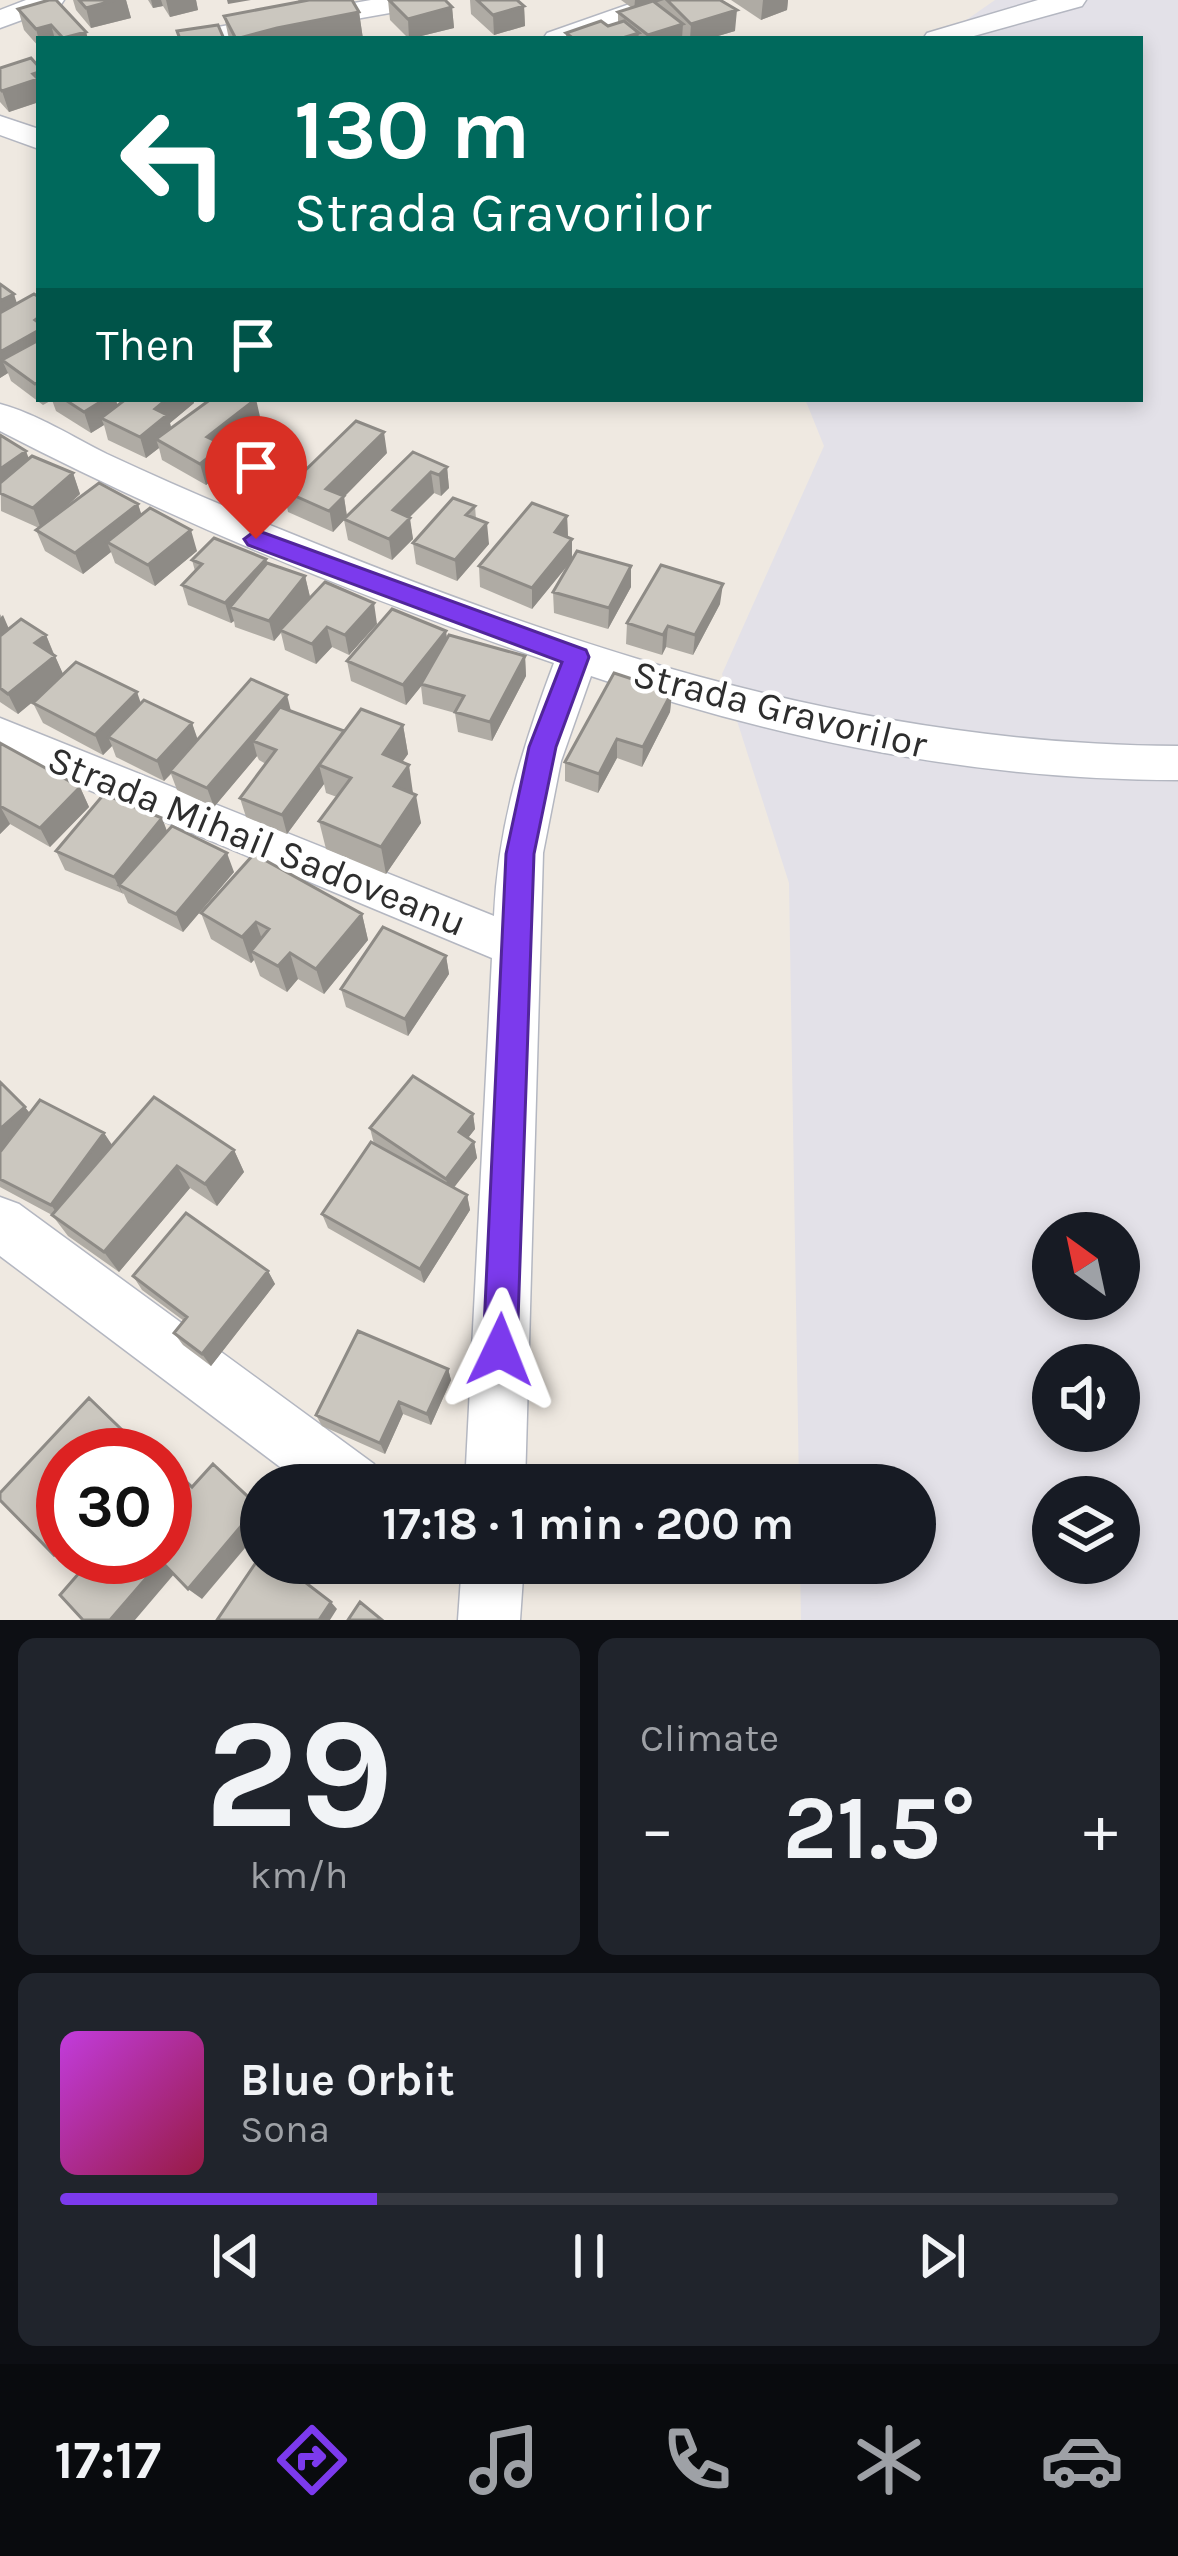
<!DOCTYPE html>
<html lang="en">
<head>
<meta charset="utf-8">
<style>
  :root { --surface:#171b24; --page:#20242c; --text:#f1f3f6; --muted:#9ea1a6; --line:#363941; --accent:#7c3aed }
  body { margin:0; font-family:Karla,sans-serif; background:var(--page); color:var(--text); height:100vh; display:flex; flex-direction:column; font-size:45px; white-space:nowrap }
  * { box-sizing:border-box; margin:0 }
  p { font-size:39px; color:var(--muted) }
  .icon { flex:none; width:66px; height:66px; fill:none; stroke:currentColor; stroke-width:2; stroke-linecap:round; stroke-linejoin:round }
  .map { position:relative; height:1620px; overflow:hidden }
  .drawer { display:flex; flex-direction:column; gap:18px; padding:18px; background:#0d0f14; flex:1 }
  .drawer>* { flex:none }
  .guide { position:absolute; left:36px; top:36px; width:1107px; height:366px; border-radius:0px; box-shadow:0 6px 18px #0003; background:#00695c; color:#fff; overflow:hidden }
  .needle { width:78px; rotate:327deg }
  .controls { position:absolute; left:1032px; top:1212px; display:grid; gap:24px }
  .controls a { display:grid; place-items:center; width:108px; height:108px; border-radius:50%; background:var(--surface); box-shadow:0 6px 18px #0003; font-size:60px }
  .speed { position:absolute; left:36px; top:1428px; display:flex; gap:24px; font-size:60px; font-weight:700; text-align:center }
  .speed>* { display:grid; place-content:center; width:156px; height:156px; border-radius:50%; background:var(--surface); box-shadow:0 6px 18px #0003; line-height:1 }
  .speed .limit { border:18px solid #d22; background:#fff; color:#111 }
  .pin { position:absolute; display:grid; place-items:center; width:102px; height:102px; color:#fff; margin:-123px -51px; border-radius:50% 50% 50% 0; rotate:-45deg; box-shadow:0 0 12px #0007 }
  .pin .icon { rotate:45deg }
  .me { position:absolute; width:132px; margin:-66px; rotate:2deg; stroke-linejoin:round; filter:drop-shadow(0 0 9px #0008) }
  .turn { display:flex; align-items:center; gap:42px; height:252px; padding:0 60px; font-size:54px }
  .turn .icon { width:156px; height:156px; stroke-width:2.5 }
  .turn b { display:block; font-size:84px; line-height:102px }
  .then { display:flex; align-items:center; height:114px; padding:0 60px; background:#0003; gap:24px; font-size:45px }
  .big { font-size:90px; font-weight:700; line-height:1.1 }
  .drawer .card { flex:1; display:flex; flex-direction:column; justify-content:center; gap:18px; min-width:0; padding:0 42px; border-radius:18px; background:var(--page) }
  .drawer .dial { align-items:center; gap:0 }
  .dial b { font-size:156px; line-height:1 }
  .song { display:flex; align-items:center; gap:36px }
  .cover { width:144px; height:144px; border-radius:18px; background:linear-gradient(135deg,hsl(290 70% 55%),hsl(340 70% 35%)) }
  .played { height:12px; border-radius:6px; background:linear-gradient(90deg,var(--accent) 30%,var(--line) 30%) }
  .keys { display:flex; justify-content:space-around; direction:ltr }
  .heat { display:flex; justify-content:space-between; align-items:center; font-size:66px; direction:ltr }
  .drawer .tiles { flex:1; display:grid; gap:18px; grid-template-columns:1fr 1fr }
  .card:last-child { grid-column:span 2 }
  .trip { position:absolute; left:240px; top:1464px; width:696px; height:120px; border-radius:60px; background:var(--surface); box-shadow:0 6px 18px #0003; font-weight:700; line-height:120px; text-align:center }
  .tab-bar { display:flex; height:192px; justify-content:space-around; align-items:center; background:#090b0e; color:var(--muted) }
  .tab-bar .icon { width:84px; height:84px }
  .tab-bar .on { color:var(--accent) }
  .tab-bar b { font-size:54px; color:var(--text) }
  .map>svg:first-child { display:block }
  .industrial { fill:#e3e1e8; fill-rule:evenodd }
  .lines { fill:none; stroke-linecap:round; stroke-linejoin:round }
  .street-casing { stroke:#b4b7c1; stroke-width:3 }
  .street { fill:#fff; fill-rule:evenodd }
  .wall { fill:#afaba4 }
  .shaded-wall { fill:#8e8b86 }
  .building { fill:#cbc7bf; stroke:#8e8b86; stroke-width:3 }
  .route { fill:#7c3aed; stroke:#51269a; stroke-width:3 }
  .labels { text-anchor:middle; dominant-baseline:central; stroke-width:9; stroke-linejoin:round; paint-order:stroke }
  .street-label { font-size:39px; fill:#2e2e2e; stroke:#fff }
</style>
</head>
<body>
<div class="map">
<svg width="1178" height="1620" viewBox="0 0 1178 1620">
  <rect width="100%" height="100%" fill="#efe9e1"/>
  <!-- industrial -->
  <path class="industrial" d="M995 0H1178V1620H801L800 1563H915V1485H799L789 883 722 674 824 446 805 399H1140V39H921L962 23ZM1053 1233H1119V1299H1053ZM1053 1365H1119V1431H1053ZM1053 1497H1119V1563H1053Z"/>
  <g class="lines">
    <defs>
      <path id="street" d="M26 0H64L60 6 0 28V10Z
        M371 0H432L418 8 243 39H181L195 31Z
        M641 0H681L677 6 584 39H543L547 33Z
        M1038 0H1086L1082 6 963 39H923L927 33Z
        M0 116 39 129V149L0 135Z
        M0 404C37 414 73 437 107 454 165 481 223 506 282 530 574 649 860 745 1178 746V780C976 780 783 741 591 676L561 761 543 853 525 1485H465L492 958 0 753V718L494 916C498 826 522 748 554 663 364 599 178 523 0 431Z
        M0 1197 19 1204 374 1464 383 1485H304L0 1256Z
        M462 1563H524L520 1620H458Z"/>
    </defs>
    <!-- street casing -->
    <use href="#street" class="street-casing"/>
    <!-- street -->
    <use href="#street" class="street"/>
  </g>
  <!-- wall -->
  <path class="wall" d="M73 0H126L131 18 91 28 76 10Z
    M148 0H196L198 10 170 17 163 6 153 8Z
    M298 0H352L359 12 363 39H229L224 16 299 2Z
    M388 0 452 7 454 28 409 39 390 20Z
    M470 0H517L524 6 525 26 494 35 471 14Z
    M621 0H720L735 31 708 39H685L682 37V39H566V33L618 23V12L632 8Z
    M731 0H788L787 10 761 20Z
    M18 9 86 32 88 39H39V47L24 30Z
    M39 67V102L9 112 0 102V68Z
    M0 284 17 303 39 297V399H117L116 400 117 406 126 399H193L194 403 170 423 171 428 261 421 224 448 227 457 286 431 289 446 300 470 263 505 222 487 219 474 206 485 162 460 159 448 146 458 108 440 104 425 91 433 56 411 52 400 43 405 11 381 8 373 0 378Z
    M0 435 29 458 73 473 80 494 62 511 138 504 141 515 197 551 155 586 115 563 111 552 83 574 45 551 36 530 39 528 1 511Z
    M413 452 447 467 449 488 441 496 434 493 409 517 413 539 392 560 348 540 344 520 333 532 288 512 284 491 387 453 344 497 347 516Z
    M475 506 476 519 489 544 457 581 416 564 413 543Z
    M567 516 568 537 572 539V560L631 587 608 629 554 613 553 592 572 560 532 609 480 587 479 566Z
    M266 559 267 563 305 576 310 597 301 608 377 624 349 655 332 647 316 664 285 650 281 633 274 641 235 627 234 621 231 623 188 605 182 585 195 571 192 560Z
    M720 604 693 655 666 647 662 655 626 644 627 623Z
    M0 614 9 629 46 635 63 675 192 723 197 740 291 711 344 731 403 725 408 754 402 762 413 793 421 823 386 874 326 849 319 821 337 797 326 793 324 784 287 834 246 817 240 798 266 764 259 760 257 756 214 807 177 790 171 774 164 781 116 757 112 746 103 755 43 723 33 703 48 689 18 714 0 702Z
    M447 638 525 656 526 676 492 741 458 732 455 713 423 704 421 686 406 705 351 681 347 661Z
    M672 692 670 712 642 767 617 758 598 793 565 781V762Z
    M0 743 80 787 89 807 50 847 10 824 0 834Z
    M162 818 167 831 234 872 183 932 128 903 124 894 65 870 56 851Z
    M201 913 362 914 368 940 324 994 298 979 287 992 260 976 254 960 251 963 211 939Z
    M446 956 449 974 408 1036 346 1007 341 989Z
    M0 1082 30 1113 104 1133 112 1145 234 1150 244 1172 217 1206 190 1188 119 1272 68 1236 52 1215 0 1187Z
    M473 1114 475 1129 468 1138 474 1142 477 1158 453 1187 467 1195 470 1210 424 1283 328 1228 322 1214 374 1144 370 1128Z
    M268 1271 275 1284 211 1366 183 1345 174 1333 184 1321 142 1290 133 1276Z
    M448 1369 451 1380 431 1425 403 1414 385 1454 322 1426 316 1415Z"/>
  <!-- shaded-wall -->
  <path class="shaded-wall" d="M115 0H126L131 18 91 28 86 8Z
    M151 0H161L163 6 153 8Z
    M166 0H196L198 10 170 17Z
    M227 0H251L228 4Z
    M635 0H664L634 10Z
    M763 0H788L787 10 761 20Z
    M524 6 525 26 494 35 493 15Z
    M452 7 454 28 409 39 408 19Z
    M737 10 735 31 708 39H690L691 24Z
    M359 12 363 39H236L277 28Z
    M683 24 682 39H648V35Z
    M51 25 55 39H39V41L36 29Z
    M86 32 88 39H63Z
    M639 33 638 39H619Z
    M39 72V102L9 112 2 91Z
    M14 294 21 316 0 326V301Z
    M39 317V355L2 360 8 373 0 378V352Z
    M104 399H117L116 400 120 415 101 418 104 425 91 433 84 412Z
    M167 399H193L194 403 170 423 173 436 156 439 159 448 146 458 140 437 155 409Z
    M256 399 261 421 224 448 229 467 217 466 219 474 206 485 200 464 207 437Z
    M286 431 291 452 276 440Z
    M384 432 387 453 344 497 347 517 333 532 326 489Z
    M295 449 300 470 263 505 258 484Z
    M26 451 34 472 0 493V469Z
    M447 467 449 488 441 496 439 475Z
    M431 472 434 493 396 531 393 510Z
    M73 473 80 494 41 529 33 508Z
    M138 504 145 525 107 542 111 552 83 574 75 553Z
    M567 516 568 537 555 532Z
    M410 518 413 539 392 560 389 539Z
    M487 523 489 544 457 581 455 560Z
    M191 530 197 551 155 586 148 565Z
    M572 539V560L532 609V588Z
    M266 559 271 580 230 607 234 621 231 623 225 603Z
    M631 566V587L608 629 609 608Z
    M305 576 310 597 274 641 269 621Z
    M723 584 720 604 693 655 695 635Z
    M374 603 377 624 349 655 345 635Z
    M3 615 12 636 0 646V618Z
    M668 626 666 647 662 655 663 635Z
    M327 627 332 647 316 664 312 644Z
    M446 631 449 652 406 705 403 685Z
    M46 635 54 655 35 643Z
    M55 656 64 676 18 714 8 694Z
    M525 656 526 676 492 741 490 722Z
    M137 692 144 712 108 737 112 746 103 755 95 735Z
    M672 692 670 712 642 767 643 747Z
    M287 695 292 715 253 741 257 756 214 807 207 788Z
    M192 723 199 743 164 781 157 761Z
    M403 725 408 754 388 782 383 754Z
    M617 739V758L598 793 599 774Z
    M319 765 324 784 287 834 282 815Z
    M409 765 413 793 394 786Z
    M80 787 89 807 50 847 40 828Z
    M416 795 421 823 386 874 381 847Z
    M0 806 10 824 0 834Z
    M162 818 169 837 119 885 123 895 114 877Z
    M227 853 234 872 183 932 176 914Z
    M362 914 368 940 324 994 316 969Z
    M256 922 265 948 251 951 254 960 251 963 242 937Z
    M290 953 298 979 287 992 278 966Z
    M446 956 449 974 408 1036 405 1019Z
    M25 1107 37 1123 0 1155V1129Z
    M473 1114 475 1129 461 1147 459 1132Z
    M104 1133 114 1148 62 1220 51 1205Z
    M474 1142 477 1158 449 1194 446 1179Z
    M234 1150 244 1172 217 1206 205 1184Z
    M177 1166 190 1188 119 1272 104 1252Z
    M467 1195 470 1210 424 1283 420 1269Z
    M268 1271 275 1284 211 1366 202 1354Z
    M448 1369 451 1380 431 1425 427 1414Z
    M399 1402 403 1414 385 1454 380 1443Z
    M258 1506 261 1510V1529L202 1599 188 1589Z
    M63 1545V1557H72L67 1563 54 1555Z
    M161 1561 175 1573 135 1620H110Z
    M331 1602 337 1609 330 1620H319Z"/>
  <!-- building -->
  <path class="building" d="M49 0H56L86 32 63 38 51 25 36 29 18 9Z
    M79 0H115L86 8Z
    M309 0H352L359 12 277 28 236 39 224 16Z
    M389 0H445L452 7 408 19Z
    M477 0H517L524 6 493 15Z
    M667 0H720L737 10 691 24Z
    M653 1 683 24 648 35 618 12Z
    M601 21 608 26 624 21 639 33 619 39H574L566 33Z
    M218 25 224 39H180L177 31Z
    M31 58 39 67V72L33 74 38 79 2 91 0 89V68Z
    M0 284 14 294 0 301Z
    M34 294 39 297V317L35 320 39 323V330L0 352V313Z
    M39 340V382L35 384 2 360Z
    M64 399H105L84 412Z
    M126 399H167L155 409 167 415 140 437 101 418Z
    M211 399H256L207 437 224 445 200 464 156 439Z
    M356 421 384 432 326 489 344 496 329 511 284 491Z
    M265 422 286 431 276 440 295 449 258 484 217 466Z
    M0 435 26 451 0 469Z
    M413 452 447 467 439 475 431 472 393 510 410 518 389 539 344 519Z
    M32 456 73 473 33 508 0 493V483Z
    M99 483 138 504 75 553 36 530Z
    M453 498 475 506 466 515 487 523 455 560 413 543Z
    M532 503 567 516 555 532 572 539 532 588 479 566Z
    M150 508 191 530 148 565 107 542Z
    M214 538 266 559 225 603 182 585 202 564 192 560Z
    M577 551 631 566 609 608 553 592Z
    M267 563 305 576 269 621 230 607Z
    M661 565 723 584 695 635 668 626 663 635 627 623Z
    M325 582 374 603 345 635 327 627 312 644 280 630Z
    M392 609 446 631 403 685 347 661Z
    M21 619 46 635 35 643 55 656 8 694 0 688V636Z
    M449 635 525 656 490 722 455 712 464 696 421 684Z
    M76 662 137 692 95 735 33 703Z
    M614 673 672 692 643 747 617 739 599 774 565 762Z
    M251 679 287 695 207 788 170 771Z
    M144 700 192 723 157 761 108 737Z
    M280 707 344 731 282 815 240 798 276 750 253 741Z
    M361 709 403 725 383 754 409 765 394 786 416 795 381 847 319 821 351 778 319 765Z
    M0 743 80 787 40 828 0 806Z
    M104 794 162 818 114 877 56 851Z
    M172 826 227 853 176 914 119 885Z
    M254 854 362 914 316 969 290 953 278 966 251 951 269 929 256 922 242 937 201 913Z
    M383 927 446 956 405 1019 341 989Z
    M413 1076 473 1114 459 1132 474 1142 446 1179 370 1128Z
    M0 1082 25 1107 0 1129Z
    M154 1097 234 1150 205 1184 177 1166 104 1252 52 1215Z
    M40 1100 104 1133 51 1205 0 1179V1152Z
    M371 1142 467 1195 420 1269 322 1214Z
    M186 1213 268 1271 202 1354 174 1333 187 1317 133 1276Z
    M358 1331 448 1369 427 1414 399 1402 380 1443 316 1415Z
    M89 1398 146 1453 144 1455H63V1545L54 1555 0 1500V1493Z
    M213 1464 258 1506 188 1589 161 1561 110 1620H83L60 1595 93 1557H165V1476L172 1468 192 1487Z
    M261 1555V1563H280L331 1602 319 1620H217Z
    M360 1602 382 1620H348Z"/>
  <!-- route -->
  <path class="route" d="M256 530 586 650 589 657 556 747 534 854 517 1350 512 1362 500 1368 488 1362 483 1350 506 854 529 747 562 662 248 545 244 539Z"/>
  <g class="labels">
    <!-- street labels -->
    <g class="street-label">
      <text transform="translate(780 709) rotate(14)">Strada Gravorilor</text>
      <text transform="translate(257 841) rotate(22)">Strada Mihail Sadoveanu</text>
    </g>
  </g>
</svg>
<div class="controls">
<a><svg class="needle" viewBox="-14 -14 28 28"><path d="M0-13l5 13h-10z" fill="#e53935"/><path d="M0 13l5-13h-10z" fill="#9ea1a6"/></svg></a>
<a><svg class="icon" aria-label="sound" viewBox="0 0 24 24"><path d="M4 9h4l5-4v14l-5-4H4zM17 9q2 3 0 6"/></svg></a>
<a><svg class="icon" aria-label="layers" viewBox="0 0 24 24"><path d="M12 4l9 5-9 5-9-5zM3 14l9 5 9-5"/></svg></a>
</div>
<div class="speed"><div class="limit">30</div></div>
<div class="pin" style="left:256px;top:539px;background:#d93025"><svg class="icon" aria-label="arrive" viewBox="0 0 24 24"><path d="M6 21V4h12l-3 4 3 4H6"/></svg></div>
<svg class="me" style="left:500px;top:1350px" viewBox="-20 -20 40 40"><path d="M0-17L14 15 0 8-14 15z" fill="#7c3aed" stroke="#fff" stroke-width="4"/></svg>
<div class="trip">17:18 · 1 min · 200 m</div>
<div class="guide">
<div class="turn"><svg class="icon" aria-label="left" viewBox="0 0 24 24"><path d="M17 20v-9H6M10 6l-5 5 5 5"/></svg><div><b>130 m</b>Strada Gravorilor</div></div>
<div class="then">Then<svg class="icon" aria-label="arrive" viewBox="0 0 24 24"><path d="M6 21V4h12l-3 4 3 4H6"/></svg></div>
</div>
</div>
<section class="drawer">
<div class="tiles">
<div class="card dial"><b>29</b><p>km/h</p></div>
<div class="card"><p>Climate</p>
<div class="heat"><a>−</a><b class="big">21.5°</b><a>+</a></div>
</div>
<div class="card">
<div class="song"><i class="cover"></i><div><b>Blue Orbit</b><p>Sona</p></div></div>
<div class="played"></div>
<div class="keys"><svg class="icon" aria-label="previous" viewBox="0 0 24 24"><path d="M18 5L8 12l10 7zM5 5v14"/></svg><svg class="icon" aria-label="pause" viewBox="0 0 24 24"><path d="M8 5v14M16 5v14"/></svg><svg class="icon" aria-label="next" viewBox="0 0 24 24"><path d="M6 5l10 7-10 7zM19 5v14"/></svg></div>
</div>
</div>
</section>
<nav class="tab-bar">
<b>17:17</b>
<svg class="icon on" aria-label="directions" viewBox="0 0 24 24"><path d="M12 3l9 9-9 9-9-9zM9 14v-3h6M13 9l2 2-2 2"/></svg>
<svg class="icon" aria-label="music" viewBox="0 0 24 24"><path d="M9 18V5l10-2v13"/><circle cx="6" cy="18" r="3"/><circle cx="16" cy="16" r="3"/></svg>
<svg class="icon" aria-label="phone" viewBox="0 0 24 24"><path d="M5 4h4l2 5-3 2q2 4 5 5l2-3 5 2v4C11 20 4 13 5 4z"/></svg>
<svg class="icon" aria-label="climate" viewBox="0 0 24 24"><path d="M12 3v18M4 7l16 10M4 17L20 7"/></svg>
<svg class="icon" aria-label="car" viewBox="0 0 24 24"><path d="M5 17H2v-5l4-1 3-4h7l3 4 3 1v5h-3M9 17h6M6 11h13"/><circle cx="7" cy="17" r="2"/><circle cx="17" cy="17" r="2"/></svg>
</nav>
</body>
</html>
